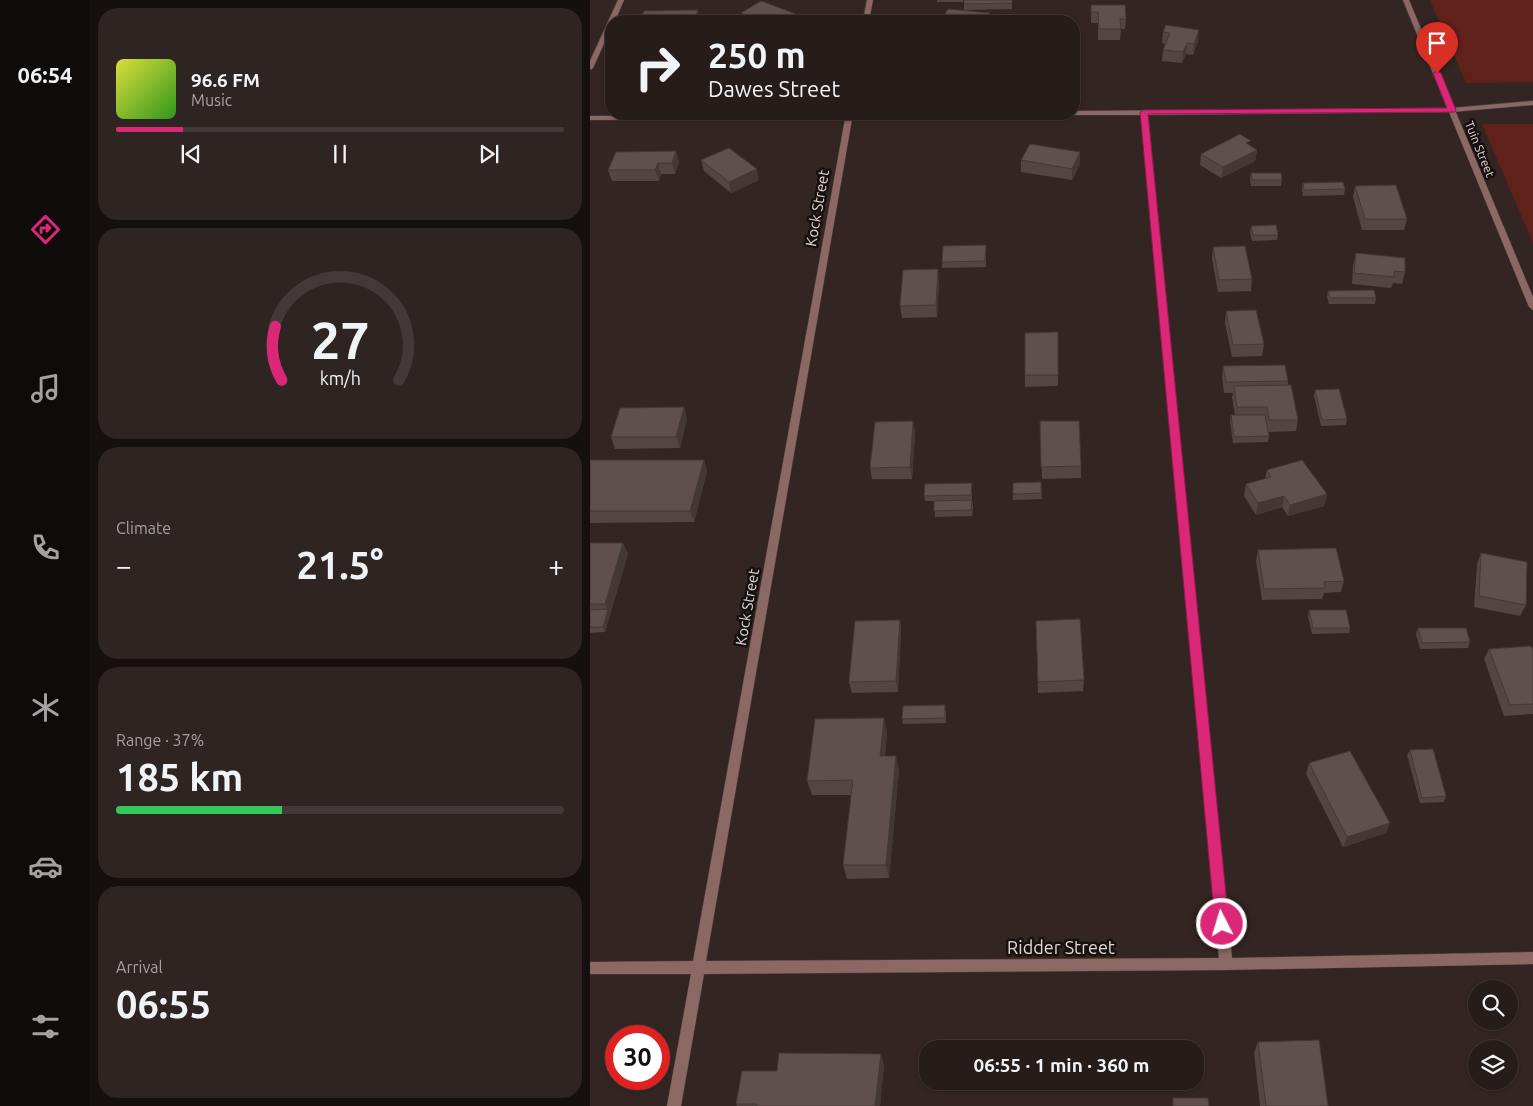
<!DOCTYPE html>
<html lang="en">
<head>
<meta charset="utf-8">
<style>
  :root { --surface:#261c1a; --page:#2e2523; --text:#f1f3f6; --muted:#a4a1a2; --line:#423a39; --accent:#db2777 }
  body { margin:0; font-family:Ubuntu,sans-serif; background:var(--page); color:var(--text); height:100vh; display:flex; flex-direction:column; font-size:19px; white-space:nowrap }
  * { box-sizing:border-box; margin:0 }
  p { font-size:16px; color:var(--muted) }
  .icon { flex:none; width:28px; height:28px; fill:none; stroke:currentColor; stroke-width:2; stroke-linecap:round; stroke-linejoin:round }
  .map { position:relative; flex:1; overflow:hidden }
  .panel { display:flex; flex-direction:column; gap:8px; padding:8px; background:#150f0e; width:500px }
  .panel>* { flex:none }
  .hud { position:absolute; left:15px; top:15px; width:475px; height:105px; border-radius:20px; box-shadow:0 1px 4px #0004,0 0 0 1px var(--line); background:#261c1a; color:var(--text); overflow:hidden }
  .buttons { position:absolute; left:878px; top:980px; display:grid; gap:10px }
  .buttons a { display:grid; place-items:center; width:50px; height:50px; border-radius:50%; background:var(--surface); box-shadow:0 1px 4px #0004,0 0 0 1px var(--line); font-size:25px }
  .speed { position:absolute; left:15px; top:1025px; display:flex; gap:10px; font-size:25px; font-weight:700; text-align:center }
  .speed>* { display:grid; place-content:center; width:65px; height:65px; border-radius:50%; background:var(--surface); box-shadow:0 1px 4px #0004,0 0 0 1px var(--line); line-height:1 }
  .speed .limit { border:8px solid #d22; background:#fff; color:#111 }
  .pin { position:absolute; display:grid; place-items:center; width:42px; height:42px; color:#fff; margin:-51px -21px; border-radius:50% 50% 50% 0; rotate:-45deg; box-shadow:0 0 5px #0007 }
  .pin .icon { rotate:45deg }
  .me { position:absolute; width:55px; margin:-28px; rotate:355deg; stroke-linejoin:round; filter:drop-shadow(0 0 4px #0008) }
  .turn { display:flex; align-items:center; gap:18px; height:105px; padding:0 20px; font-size:22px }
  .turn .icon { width:65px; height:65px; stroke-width:2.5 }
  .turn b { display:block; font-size:35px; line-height:42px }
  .big { font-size:38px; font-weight:600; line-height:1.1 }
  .panel .widget { flex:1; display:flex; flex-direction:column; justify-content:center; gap:8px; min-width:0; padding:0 18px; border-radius:20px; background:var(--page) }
  .panel .dial { align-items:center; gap:0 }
  .dial svg { height:130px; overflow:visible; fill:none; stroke:var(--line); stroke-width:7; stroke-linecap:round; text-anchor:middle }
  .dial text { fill:var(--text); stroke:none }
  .song { display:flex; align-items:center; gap:15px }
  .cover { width:60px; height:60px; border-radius:8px; background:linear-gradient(135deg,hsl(60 70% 55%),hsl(110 70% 35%)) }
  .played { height:5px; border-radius:2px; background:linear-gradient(90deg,var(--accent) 15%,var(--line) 15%) }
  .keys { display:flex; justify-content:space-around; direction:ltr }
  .heat { display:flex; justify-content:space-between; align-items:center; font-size:28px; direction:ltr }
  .charge { height:8px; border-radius:4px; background:linear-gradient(90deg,#34c759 37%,var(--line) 0) }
  .trip { position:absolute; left:329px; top:1040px; width:285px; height:50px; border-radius:20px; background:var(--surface); box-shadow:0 1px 4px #0004,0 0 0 1px var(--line); font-weight:600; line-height:50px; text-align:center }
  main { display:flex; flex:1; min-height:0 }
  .menu { display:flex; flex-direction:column; width:90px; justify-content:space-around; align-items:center; background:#0f0b0a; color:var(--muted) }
  .menu .icon { width:35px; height:35px }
  .menu .active { color:var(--accent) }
  .menu b { font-size:22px; color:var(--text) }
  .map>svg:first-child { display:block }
  .green { fill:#61211b }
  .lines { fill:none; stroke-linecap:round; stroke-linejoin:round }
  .lane-casing { stroke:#4f413e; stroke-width:1 }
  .street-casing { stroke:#4f413e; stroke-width:1 }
  .lane { fill:#8b6863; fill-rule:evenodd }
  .street { fill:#8b6863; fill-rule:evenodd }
  .wall { fill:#534542 }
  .shaded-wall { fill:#433836 }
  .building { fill:#60504d; stroke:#433836 }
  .route { fill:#db2777; stroke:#8e194d }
  .labels { text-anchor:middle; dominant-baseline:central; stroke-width:5; stroke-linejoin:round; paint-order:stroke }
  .far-street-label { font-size:12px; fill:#e0d6d4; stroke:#16100f }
  .street-label { font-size:15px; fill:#e0d6d4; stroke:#16100f }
  .near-street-label { font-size:18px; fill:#e0d6d4; stroke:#16100f }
</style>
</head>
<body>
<main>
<nav class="menu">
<b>06:54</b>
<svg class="icon active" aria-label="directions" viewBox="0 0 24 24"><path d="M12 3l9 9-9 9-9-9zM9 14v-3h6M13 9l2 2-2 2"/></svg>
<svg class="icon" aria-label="music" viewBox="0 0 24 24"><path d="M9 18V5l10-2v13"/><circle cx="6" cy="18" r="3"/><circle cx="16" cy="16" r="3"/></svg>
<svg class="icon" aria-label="phone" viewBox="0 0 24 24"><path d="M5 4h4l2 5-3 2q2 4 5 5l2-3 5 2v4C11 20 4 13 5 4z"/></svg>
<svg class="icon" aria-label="climate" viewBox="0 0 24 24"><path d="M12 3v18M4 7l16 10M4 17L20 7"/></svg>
<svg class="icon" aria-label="car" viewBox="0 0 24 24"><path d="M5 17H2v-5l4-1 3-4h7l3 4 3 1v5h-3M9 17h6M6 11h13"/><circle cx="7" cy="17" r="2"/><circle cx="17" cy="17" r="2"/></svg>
<svg class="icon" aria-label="filters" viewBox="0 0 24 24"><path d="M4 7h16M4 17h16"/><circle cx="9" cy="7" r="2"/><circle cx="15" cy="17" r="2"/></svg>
</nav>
<section class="panel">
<div class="widget">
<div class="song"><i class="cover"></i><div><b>96.6 FM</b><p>Music</p></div></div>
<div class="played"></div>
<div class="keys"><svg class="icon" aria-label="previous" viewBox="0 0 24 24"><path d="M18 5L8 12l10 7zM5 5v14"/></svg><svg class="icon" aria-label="pause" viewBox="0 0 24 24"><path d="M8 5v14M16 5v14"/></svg><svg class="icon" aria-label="next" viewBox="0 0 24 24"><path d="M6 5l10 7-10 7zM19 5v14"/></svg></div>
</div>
<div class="widget dial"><svg viewBox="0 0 100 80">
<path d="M14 69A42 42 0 1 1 86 69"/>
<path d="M14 69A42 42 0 0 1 10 36" stroke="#db2777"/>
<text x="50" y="56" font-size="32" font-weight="700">27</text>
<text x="50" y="72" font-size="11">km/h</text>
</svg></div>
<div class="widget"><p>Climate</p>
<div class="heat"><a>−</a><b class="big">21.5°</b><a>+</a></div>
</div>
<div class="widget"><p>Range · 37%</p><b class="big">185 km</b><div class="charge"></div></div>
<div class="widget"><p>Arrival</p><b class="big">06:55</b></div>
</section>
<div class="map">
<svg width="943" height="1106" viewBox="0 0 943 1106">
  <rect width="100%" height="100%" fill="#332522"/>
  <!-- green -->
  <path class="green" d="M840 0H943V82L876 83Z
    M892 124H943V243Z"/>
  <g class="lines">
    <defs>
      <path id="lane" d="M943 101V105L862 112 859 110 862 108Z"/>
      <path id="street" d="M28 0H34L25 21H21V28L3 68 0 70V61Z
        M277 0H283L279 21H273Z
        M813 0H819L943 297V310L939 307 859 112 558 115 642 958 943 952V964L636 970 114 974 91 1106H77L101 974H0V962L103 961 255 119 0 120V116L465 114 461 116 262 119 116 961 629 958 551 115H484L481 114H484V111L857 108Z"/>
    </defs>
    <!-- lane casing -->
    <use href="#lane" class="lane-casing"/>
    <!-- street casing -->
    <use href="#street" class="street-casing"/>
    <!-- lane -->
    <use href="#lane" class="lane"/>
    <!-- street -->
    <use href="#street" class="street"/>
  </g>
  <!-- wall -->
  <path class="wall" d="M347 0H373V2H347Z
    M422 0V9L374 10V4Z
    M501 5 536 19 535 29H531L530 40H508V23H501Z
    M151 13 206 14 207 21H152Z
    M576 25 608 41 603 55 596 54 592 63 572 61 573 50 575 44 572 43 573 32Z
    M660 146 667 150 665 161 631 178 610 165 611 154Z
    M86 151 89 162 85 174H71L69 181H22L18 170Z
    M490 152V164L482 180 431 172V160Z
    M111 160 169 180 141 193 114 171Z
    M661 173 692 180 691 186H661L660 179Z
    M713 183 755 189 754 195 713 196 712 188Z
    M765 186 817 219 814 230H772L763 197Z
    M661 226 688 235 687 240 662 241 660 232Z
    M623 247 662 279 661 291 628 292 622 259Z
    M396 251V267L352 268V262Z
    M766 253 815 272 812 284 803 283 801 288 762 284 763 265Z
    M349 281 347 317 312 318 310 306Z
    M738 291 786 298 785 304H739L737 297Z
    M636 311 674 344 672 356 642 357 635 323Z
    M468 332V386L435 387V375Z
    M633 366 698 381V385L708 420 706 431 678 432 679 436 678 442 643 443 640 421 641 415H645L642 397 643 393H634L632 377Z
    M725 390 757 419 756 425 731 426 724 396Z
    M94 407 97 419 90 448 25 449 21 437Z
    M323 421 325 433 322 479H282L280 468Z
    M450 421 491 466V478L452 479Z
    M0 460H114L117 471 104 522 0 523Z
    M677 470 737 494 734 506 698 516 692 507 666 515 654 496 656 484 675 479Z
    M451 482 452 499 423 500V483Z
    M382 489V500L383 506 382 516 345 517 344 501H335L334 496Z
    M0 543H33L38 554 15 632 0 633Z
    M668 550 754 581 751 592 734 593 732 599 672 600 666 561Z
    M891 553 936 605 930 616 884 607 887 564Z
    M719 610 760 628 759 633 722 634 718 616Z
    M310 620 311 631 308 692 262 693 259 682Z
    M446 621 494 680 493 691 448 693Z
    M828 628 880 642 878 648 830 649 826 634Z
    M899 649 943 650V714L914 716 894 659Z
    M356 710V723L313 724 312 719Z
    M297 733 295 756 309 770 299 878 257 879 253 865 261 795H222L217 781Z
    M820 750 856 796 854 802 830 803 817 755Z
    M719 763 796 833 753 847 716 774Z
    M668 1042 738 1106H670L664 1053Z
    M294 1065 290 1106H147L146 1104 187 1071Z"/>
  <!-- shaded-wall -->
  <path class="shaded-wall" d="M108 10 110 21H104Z
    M400 13V21H395Z
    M206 14 207 21H194Z
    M609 30 608 41 603 55 604 44Z
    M597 43 596 54 592 63 593 52Z
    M667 150 665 161 631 178 633 167Z
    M86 151 89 162 85 174 82 163Z
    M490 152V164L482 180V169Z
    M68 163 71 174 69 181 65 170Z
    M167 169 169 180 141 193 139 182Z
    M348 269 349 281 347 317 346 305Z
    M94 407 97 419 90 448 86 437Z
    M323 421 325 433 322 479 320 467Z
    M114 460 117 471 104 522 100 511Z
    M737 494 734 506 698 516 700 505Z
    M694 496 692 507 666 515 668 503Z
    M33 543 38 554 20 615 15 604Z
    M18 609 20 615 15 632 13 627Z
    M310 620 311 631 308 692 306 681Z
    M294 718 297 733 293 771 290 756Z
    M306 756 309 770 299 878 296 865Z
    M800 823 796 833 753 847 757 837Z
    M291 1054 294 1065 290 1106H285Z"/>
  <!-- building -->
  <path class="building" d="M374 0H422V3L374 4Z
    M171 1 206 14 194 21H173L151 13Z
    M501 5H535L536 19H530L531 29H509L508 12H501Z
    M358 9 400 13 395 21H351Z
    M108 10 104 21H49L54 11Z
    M576 25 609 30 604 44 597 43 593 52 573 50 580 33 573 32Z
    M650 134 661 141 656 143 667 150 633 167 611 154Z
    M440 144 490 152 482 169 431 160Z
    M139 148 167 169 139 182 111 160Z
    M86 151 82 163H68L65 170H18L26 152Z
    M661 173H691L692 180H662Z
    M753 182 755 189 714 190 713 183Z
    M806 185 817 219H775L765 186Z
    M686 225 688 235H663L661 226Z
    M396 245 395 261 352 262 353 246Z
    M655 246 662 279 629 280 623 247Z
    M766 253 815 258V272L804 271V277L764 273Z
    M348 269 346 305 310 306 313 270Z
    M784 290 786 298H740L738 291Z
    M666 310 674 344 643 345 636 311Z
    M468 332V375H435V333Z
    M695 365 698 381 636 382 633 366Z
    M701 385 708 420H679L677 407H647L644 386Z
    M749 389 757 419 732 420 725 390Z
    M94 407 86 437H21L30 408Z
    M641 415H675L679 436 644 437Z
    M323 421 320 467 280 468 285 422Z
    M450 421H489L491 466 451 467Z
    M0 460H114L100 511H0Z
    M712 460 737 494 700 505 694 496 668 503 656 484 681 477 677 470Z
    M451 482V493L423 494V483Z
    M382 483 381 495 334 496 335 484Z
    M382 500 381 510 344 511V501Z
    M0 543H33L15 604H0Z
    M746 548 754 581 734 582 735 588 674 589 668 550Z
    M891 553 937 562 936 605 889 596Z
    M18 609 13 627H0V610Z
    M719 610H756L760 628H723Z
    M490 619 494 680 448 682 446 621Z
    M310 620 306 681 259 682 265 621Z
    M828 628H876L880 642 832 643Z
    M941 646 943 650V704L920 705 899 649Z
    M355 705V718L312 719 313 706Z
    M294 718 290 756H306L296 865H253L263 780 217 781 225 719Z
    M843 749 856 796 832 798 820 750Z
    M760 751 800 823 757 837 719 763Z
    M729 1040 738 1106H676L668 1042Z
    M189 1053 291 1054 285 1106H166L167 1104H146L152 1071H187Z
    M583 1098H618L619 1106H583Z"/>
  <!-- route -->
  <path class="route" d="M847 71 851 73 866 110 865 112 558 114 639 924 637 929 632 931 627 929 625 924 550 112 554 110 857 108 843 73Z"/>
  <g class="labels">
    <!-- far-street labels -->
    <g class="far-street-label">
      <text transform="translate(890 149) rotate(68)">Tuin Street</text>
    </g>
    <!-- street labels -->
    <g class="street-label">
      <text transform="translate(227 208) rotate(-80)">Kock Street</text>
      <text transform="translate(157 607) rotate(-80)">Kock Street</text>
    </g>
    <!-- near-street labels -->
    <g class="near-street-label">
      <text x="471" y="947">Ridder Street</text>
    </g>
  </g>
</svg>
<div class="buttons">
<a><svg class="icon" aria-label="search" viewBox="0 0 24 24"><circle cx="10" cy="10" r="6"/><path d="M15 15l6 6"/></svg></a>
<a><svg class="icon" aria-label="layers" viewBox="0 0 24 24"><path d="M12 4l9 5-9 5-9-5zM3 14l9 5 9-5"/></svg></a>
</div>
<div class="speed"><div class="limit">30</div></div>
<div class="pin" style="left:847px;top:73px;background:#d93025"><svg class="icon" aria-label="arrive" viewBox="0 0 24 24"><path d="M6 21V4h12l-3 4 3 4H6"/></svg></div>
<svg class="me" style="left:632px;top:924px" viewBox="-20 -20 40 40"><circle r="17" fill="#db2777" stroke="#fff" stroke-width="3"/><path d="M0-11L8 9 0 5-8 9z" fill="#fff"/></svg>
<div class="trip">06:55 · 1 min · 360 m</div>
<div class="hud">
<div class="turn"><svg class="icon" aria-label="right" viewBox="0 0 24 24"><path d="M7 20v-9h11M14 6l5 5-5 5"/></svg><div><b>250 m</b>Dawes Street</div></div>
</div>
</div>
</main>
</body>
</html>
